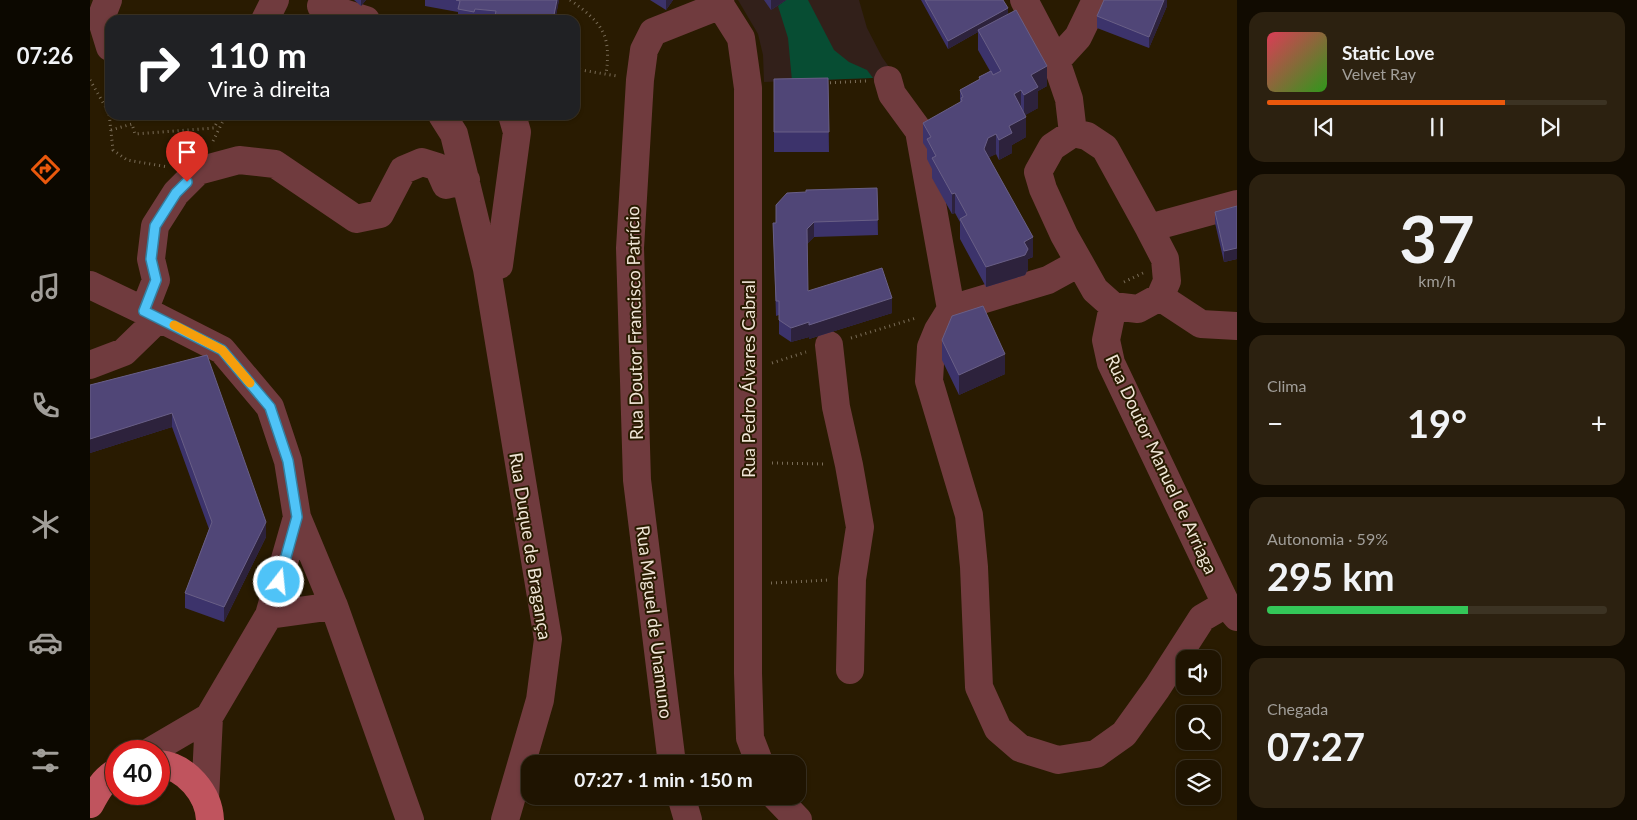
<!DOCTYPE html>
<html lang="pt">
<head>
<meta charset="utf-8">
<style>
  :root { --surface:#1f1401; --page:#2c2110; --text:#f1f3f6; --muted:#a19e99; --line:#3c3323; --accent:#ea580c }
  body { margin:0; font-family:Lato,sans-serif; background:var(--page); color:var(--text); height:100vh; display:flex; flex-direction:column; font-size:19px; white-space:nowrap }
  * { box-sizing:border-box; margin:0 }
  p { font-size:16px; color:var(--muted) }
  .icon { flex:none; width:28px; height:28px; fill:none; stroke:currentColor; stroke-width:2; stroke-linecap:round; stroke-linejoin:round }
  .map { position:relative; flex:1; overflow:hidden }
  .sheet { display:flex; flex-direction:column; gap:12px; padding:12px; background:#110b01; width:400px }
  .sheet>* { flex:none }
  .top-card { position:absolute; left:15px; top:15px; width:475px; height:105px; border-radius:15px; box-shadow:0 1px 4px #0004,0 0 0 1px var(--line); background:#202124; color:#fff; overflow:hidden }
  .controls { position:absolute; left:1086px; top:650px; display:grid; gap:10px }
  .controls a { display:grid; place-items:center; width:45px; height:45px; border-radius:10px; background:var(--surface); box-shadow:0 1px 4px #0004,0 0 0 1px var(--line); font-size:25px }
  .speed { position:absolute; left:15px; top:740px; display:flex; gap:10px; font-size:25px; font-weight:700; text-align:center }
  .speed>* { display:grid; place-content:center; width:65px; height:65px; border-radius:50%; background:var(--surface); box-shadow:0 1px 4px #0004,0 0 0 1px var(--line); line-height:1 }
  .speed .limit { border:8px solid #d22; background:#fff; color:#111 }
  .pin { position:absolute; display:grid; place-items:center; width:42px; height:42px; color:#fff; margin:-51px -21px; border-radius:50% 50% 50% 0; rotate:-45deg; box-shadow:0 0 5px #0007 }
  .pin .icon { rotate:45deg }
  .me { position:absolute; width:55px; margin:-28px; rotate:16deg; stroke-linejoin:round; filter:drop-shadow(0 0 4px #0008) }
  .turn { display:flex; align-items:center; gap:18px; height:105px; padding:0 20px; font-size:22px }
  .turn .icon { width:65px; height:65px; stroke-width:2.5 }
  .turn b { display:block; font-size:35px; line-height:42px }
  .big { font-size:38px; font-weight:700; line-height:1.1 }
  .sheet .widget { flex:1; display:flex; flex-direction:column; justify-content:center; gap:8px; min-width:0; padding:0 18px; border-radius:15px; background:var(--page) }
  .sheet .dial { align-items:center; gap:0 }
  .dial b { font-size:65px; line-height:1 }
  .song { display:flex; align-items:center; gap:15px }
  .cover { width:60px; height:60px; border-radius:8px; background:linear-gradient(135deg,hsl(350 70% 55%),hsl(110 70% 35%)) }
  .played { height:5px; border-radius:2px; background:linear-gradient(90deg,var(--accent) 70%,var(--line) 70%) }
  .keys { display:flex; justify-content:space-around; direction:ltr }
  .heat { display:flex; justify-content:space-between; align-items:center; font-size:28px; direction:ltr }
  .charge { height:8px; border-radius:4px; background:linear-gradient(90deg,#34c759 59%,var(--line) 0) }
  .trip { position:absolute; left:431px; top:755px; width:285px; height:50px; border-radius:15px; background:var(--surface); box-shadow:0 1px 4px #0004,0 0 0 1px var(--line); font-weight:700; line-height:50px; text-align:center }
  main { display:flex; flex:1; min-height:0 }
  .tab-bar { display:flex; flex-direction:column; width:90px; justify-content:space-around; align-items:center; background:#0c0800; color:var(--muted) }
  .tab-bar .icon { width:35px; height:35px }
  .tab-bar .current { color:var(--accent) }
  .tab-bar b { font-size:22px; color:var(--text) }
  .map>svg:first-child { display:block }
  .education { fill:#32201a }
  .garden { fill:#074d33 }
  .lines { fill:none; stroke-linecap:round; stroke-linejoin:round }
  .path { stroke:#796c57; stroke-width:3; stroke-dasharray:1 4; stroke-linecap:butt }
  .minor { stroke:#703b3e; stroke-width:28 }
  .major { stroke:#c0545e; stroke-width:28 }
  .wall { fill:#3c336b }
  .shaded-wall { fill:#2d223c }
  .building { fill:#504677; stroke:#695f86 }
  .route-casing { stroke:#337fa1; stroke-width:12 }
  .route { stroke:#4fc3f7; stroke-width:9 }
  .slow { stroke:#f59e0b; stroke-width:9 }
  .labels { text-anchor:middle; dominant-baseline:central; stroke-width:4; stroke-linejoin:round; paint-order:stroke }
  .street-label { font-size:18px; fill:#efe5d6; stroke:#291b01 }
</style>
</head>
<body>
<main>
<nav class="tab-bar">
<b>07:26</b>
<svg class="icon current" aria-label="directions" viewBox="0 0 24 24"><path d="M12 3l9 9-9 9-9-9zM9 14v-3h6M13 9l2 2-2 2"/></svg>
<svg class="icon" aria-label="music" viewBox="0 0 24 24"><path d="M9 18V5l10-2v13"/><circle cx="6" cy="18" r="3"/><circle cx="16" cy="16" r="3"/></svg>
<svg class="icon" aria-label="phone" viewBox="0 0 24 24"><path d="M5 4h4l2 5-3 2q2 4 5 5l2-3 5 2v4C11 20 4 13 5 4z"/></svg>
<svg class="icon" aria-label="climate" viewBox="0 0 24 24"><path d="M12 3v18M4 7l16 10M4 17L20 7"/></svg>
<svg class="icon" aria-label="car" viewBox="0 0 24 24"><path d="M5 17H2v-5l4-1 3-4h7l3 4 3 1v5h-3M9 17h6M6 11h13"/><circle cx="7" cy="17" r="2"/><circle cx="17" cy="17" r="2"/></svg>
<svg class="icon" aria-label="filters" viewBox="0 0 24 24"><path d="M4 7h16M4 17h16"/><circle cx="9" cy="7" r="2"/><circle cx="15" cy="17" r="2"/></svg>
</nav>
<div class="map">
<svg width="1147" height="820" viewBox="0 0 1147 820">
  <rect width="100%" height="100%" fill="#291b01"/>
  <!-- education -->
  <path class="education" d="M648 0H769L777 28 792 57 806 77 785 84 783 78 674 82 673 55 668 34Z"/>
  <!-- garden -->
  <path class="garden" d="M696 0H718L744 50 759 62 777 70 783 78 702 81 698 38 688 6Z"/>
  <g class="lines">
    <!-- path -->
    <path class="path" d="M480 0C511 22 522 34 516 74
      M485 69 527 76
      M0 80 19 113 23 150 37 160 78 167
      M735 83 776 81
      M21 130 42 124 45 134 124 128 131 115
      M123 141 136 115
      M1034 282 1053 273
      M761 338 826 318
      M682 363 716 352
      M682 463 734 464
      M681 583 739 580"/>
    <!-- minor -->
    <path class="minor" d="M18 0 11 18 20 47
      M627 0 651 38 658 88V673L660 738 670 764
      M934 0 966 61 979 99 983 133
      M231 6 276 20
      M175 20 185 0
      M966 61 988 37 1006 0
      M798 80 802 94 829 131 861 309
      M352 115 364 134 397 269 458 639 450 700 415 820
      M983 133 997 136 1015 148 1059 228 1075 259 1077 281 1070 297 1048 309 1023 306 1005 290 974 235 953 189 948 172 962 147Z
      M1059 228 1147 204
      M989 263 958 280 861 309 848 330 841 347 839 381 879 515 884 567 889 687 908 729 930 748 968 760 1006 754 1034 734 1067 688 1112 618 1136 604
      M397 269 409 265 427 132 422 115
      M0 285 69 318 132 350 180 407 198 461 207 517 179 615 119 717 61 751
      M1070 297 1111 324 1147 326
      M1023 306 1016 340 1021 363 1136 604 1147 617
      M54 311 66 280 61 259 65 226 86 193 108 171 149 160 185 164 266 219 290 214 313 170 332 162 348 167 356 185 376 180
      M739 345 746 407 759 465 770 527 762 579 760 670
      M0 365 34 352 69 318
      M207 517 244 606 320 820
      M179 615 244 606
      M582 764 547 480 540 248 550 80 554 50 563 32 631 5
      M591 796 598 820
      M685 796 708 820
      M115 799 119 717"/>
    <!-- major -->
    <path class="major" d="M69 764C96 766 119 794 120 820
      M0 804C7 791 13 780 26 772"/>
  </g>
  <!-- wall -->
  <path class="wall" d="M264 0H276L271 6Z
    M335 0H469L465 20H368V12L335 6Z
    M560 0H583L576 10Z
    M674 0H696L681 10Z
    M831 0H913L918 14 957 86 948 91V108L935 115 936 137 922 145V153L909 160 906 154 899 157 943 257 938 259V269L935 275 896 287 870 239V222L865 213 862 214 842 178V169L837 159V149L833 143V123L870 103V90L889 80V77L900 71 888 50V32L858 49Z
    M1077 0V6L1059 48 1007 28V16Z
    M738 78 739 152H684V79Z
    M787 188 788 235 724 237 717 244 718 291 802 313 719 339V337L701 342 689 334V315L686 316 683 223H686L716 192Z
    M1147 206V259L1134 262 1125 223V212Z
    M852 340 915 374 869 395 852 360Z
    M117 355 176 537 134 622 95 608V593L119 529 82 427 0 453V385Z"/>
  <!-- shaded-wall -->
  <path class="shaded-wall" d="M271 0H276L271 6Z
    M467 0H469L465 20H463Z
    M576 0H583L576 10Z
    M681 0H696L681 10Z
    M1074 0H1077V6L1059 48V37Z
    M918 8V16L888 30V32L858 49V41Z
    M957 66V86L948 91V108L934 116V95L941 75Z
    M931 90V110L924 94Z
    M936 117V137L922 145V153L909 160V140L919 126Z
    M906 134V154L898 158 894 149 898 138Z
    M865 193V213L862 214V194Z
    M724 222V237L717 244V229Z
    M943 237V257L938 259V269L935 275 896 287V267Z
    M1147 248V259L1134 262V251Z
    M802 298V313L719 339V325Z
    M719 322V337L701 342V328Z
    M915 354V374L869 395V375Z
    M82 413V427L0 453V439Z
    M176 522V537L134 622V607Z"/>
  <!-- building -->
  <path class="building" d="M366 0H467L463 20H404L406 11 385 9 384 12 368 9 370 1Z
    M835 0H913L918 8 858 41Z
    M1014 0H1074L1059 37 1007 16Z
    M926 10 957 66 941 75 948 87 934 95 931 90 924 94 936 117 919 126 922 133 909 140 906 134 898 138 894 149 943 237 934 242 938 249 935 255 896 267 870 219 877 215 865 193 862 194 842 158 846 156 837 139 841 137 833 123 872 101 871 98 873 97 870 90 890 79 889 77 901 71 903 75 911 71 888 30Z
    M738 78 739 132H684V79Z
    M787 188 788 220 724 222 717 229 718 291 792 268 802 298 719 325V322L701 328 689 320V301H686L683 223H686V205L697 193 716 192V190Z
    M1147 206V248L1134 251 1125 212Z
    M893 306 915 354 869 375 852 340 862 316Z
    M117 355 176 522 134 607 95 593 122 522 82 413 0 439V385Z"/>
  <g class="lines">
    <defs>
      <path id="route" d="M97 182 86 193 65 226 61 259 66 280 54 311 132 350 180 407 198 461 207 517 189 582"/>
    </defs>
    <!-- route casing -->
    <use href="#route" class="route-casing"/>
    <!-- route -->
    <use href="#route" class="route"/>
    <!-- slow -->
    <path class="slow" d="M84 325 132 350 160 383"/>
  </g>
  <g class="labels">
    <!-- street labels -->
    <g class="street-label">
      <text transform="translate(544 323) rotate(-91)">Rua Doutor Francisco Patrício</text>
      <text transform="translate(658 379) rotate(-90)">Rua Pedro Álvares Cabral</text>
      <text transform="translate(1072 464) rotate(65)">Rua Doutor Manuel de Arriaga</text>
      <text transform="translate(441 546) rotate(81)">Rua Duque de Bragança</text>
      <text transform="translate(565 622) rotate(83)">Rua Miguel de Unamuno</text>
    </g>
  </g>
</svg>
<div class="controls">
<a><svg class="icon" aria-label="sound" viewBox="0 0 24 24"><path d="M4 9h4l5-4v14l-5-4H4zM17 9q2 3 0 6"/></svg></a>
<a><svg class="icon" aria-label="search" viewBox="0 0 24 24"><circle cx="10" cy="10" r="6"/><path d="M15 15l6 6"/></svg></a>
<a><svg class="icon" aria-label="layers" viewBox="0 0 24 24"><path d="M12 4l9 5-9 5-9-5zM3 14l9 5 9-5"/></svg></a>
</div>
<div class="speed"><div class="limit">40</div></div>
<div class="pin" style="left:97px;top:182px;background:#d93025"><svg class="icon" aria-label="arrive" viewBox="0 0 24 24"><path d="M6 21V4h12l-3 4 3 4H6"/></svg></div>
<svg class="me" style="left:189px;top:582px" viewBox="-20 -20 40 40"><circle r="17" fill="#4fc3f7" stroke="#fff" stroke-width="3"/><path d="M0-11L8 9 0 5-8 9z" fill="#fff"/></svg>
<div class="trip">07:27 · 1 min · 150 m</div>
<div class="top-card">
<div class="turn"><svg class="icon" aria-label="right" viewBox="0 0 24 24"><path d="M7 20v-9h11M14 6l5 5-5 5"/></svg><div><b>110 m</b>Vire à direita</div></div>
</div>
</div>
<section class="sheet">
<div class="widget">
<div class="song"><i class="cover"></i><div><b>Static Love</b><p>Velvet Ray</p></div></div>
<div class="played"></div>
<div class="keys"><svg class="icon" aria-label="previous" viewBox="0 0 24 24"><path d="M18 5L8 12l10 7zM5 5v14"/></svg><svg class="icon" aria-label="pause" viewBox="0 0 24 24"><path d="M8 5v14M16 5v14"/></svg><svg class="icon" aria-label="next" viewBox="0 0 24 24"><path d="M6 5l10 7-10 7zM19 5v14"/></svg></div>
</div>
<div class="widget dial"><b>37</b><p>km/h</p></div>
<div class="widget"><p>Clima</p>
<div class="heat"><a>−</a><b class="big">19°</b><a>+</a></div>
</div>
<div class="widget"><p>Autonomia · 59%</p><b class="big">295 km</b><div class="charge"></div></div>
<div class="widget"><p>Chegada</p><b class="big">07:27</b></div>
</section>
</main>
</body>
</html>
